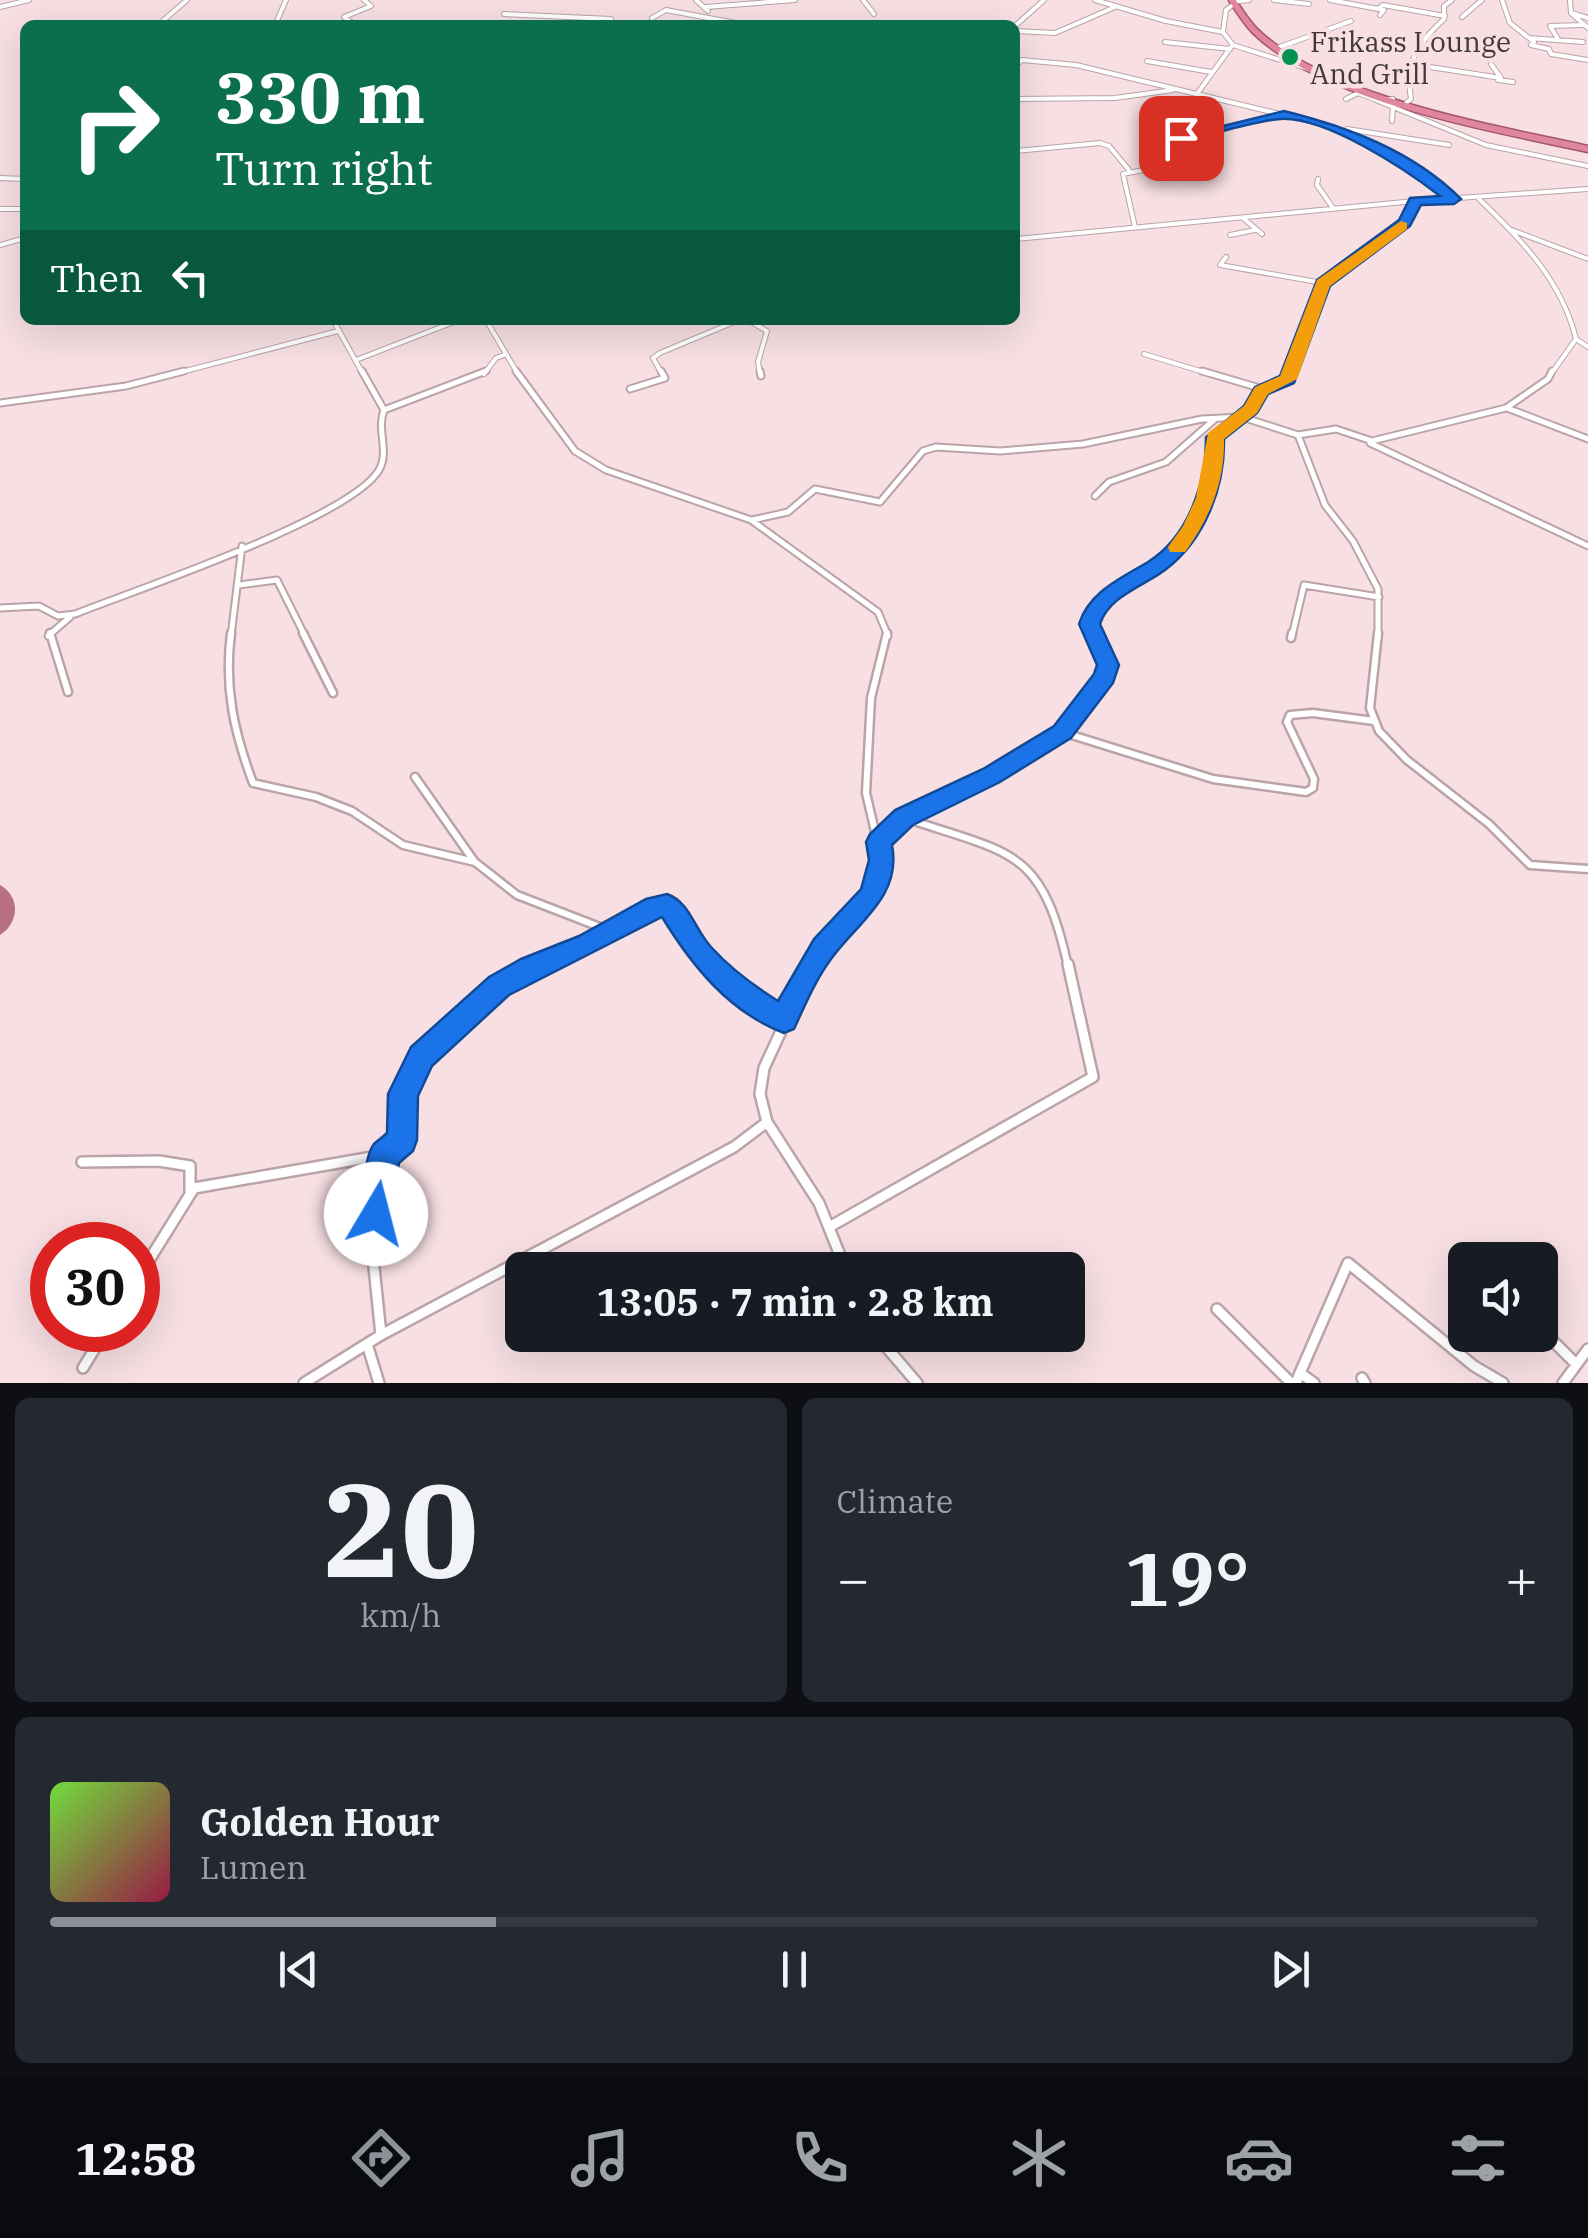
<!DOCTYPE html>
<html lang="en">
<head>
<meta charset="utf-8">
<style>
  :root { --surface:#171b24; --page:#242831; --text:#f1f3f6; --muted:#9ea1a6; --line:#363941; --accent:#8c9099 }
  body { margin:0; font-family:"IBM Plex Serif",serif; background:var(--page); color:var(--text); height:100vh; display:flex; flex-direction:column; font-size:38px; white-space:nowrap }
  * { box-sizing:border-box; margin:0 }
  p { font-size:32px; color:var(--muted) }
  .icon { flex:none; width:55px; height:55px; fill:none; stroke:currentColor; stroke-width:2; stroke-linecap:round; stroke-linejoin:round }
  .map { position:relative; height:1383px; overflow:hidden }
  .side { display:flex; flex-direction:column; gap:15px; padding:15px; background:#0d0f14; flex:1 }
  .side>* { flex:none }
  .hud { position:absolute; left:20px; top:20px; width:1000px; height:305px; border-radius:15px; box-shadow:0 10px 40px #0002; background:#0b6e4f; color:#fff; overflow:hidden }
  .tools { position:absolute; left:1448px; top:1242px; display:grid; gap:20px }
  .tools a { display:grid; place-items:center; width:110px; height:110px; border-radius:15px; background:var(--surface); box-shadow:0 10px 40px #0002; font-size:50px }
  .speed { position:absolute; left:30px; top:1222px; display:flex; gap:20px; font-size:50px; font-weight:700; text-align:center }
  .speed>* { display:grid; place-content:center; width:130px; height:130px; border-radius:50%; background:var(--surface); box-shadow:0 10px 40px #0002; line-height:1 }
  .speed .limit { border:15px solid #d22; background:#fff; color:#111 }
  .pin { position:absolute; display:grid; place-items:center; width:85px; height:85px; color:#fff; margin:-42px; border-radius:20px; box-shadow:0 5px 15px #0006 }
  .me { position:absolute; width:110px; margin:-55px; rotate:8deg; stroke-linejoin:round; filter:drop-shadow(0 0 8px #0008) }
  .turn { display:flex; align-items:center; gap:35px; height:210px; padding:0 30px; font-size:45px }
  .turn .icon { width:130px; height:130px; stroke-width:2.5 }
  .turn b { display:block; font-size:70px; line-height:85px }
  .then { display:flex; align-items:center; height:95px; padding:0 30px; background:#0003; gap:20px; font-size:38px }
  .big { font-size:75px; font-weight:700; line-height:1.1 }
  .side .tile { flex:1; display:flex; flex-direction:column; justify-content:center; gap:15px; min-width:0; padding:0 35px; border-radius:15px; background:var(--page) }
  .side .dial { align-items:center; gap:0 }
  .dial b { font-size:130px; line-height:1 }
  .song { display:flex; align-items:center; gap:30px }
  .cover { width:120px; height:120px; border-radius:15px; background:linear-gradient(135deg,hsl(100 70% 55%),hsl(340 70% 35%)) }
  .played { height:10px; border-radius:5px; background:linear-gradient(90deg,var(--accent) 30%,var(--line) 30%) }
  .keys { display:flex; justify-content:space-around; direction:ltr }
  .heat { display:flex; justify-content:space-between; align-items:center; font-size:55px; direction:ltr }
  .side .tiles { flex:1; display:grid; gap:15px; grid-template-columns:1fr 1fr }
  .tile:last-child { grid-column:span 2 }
  .trip { position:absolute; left:505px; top:1252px; width:580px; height:100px; border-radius:15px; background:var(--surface); box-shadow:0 10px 40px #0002; font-weight:700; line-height:100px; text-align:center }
  .dock { display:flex; height:160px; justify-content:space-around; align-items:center; background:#090b0e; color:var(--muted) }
  .dock .icon { width:70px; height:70px }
  .dock .on { color:var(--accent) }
  .dock b { font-size:45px; color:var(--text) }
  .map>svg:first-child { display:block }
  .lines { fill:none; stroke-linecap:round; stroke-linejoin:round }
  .river { fill:#b97081; fill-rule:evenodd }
  .minor-far3-casing { stroke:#baa4a8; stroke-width:6 }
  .minor-far2-casing { stroke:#baa4a8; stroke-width:9 }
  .minor-far1-casing { stroke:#baa4a8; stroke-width:11 }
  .minor-casing { stroke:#baa4a8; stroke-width:14 }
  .trunk-casing { stroke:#a3576b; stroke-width:9 }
  .minor-far3 { stroke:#fff; stroke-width:4 }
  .minor-far2 { stroke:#fff; stroke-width:5 }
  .minor-far1 { stroke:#fff; stroke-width:6 }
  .minor { stroke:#fff; stroke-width:9 }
  .trunk { stroke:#e0869e; stroke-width:6 }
  .route { fill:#1a73e8; stroke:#114b97; stroke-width:2.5 }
  .slow { fill:#f59e0b }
  .poi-dot { fill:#039252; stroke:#f7dfe3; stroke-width:4 }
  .labels { text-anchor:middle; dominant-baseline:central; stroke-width:9; stroke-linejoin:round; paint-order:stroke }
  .far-poi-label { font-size:28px; fill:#413839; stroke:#f7dfe3; text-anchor:start }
</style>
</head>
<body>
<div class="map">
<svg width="1588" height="1383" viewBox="0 0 1588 1383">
  <rect width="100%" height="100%" fill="#f7dfe3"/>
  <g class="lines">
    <!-- river -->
    <path class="river" d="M0 885C21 897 19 923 0 935Z"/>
    <defs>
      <path id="minor-far3" d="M696 0 708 11
        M863 0 874 14
        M1095 0 1166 21 1223 32
        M1274 0 1309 4
        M1330 0 1384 10 1380 15
        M1502 0 1510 23 1529 38
        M1570 0 1571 13 1588 28
        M1233 2 1249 0
        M1234 4 1226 10 1223 32 1233 45 1318 72
        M0 7 29 0
        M706 7 795 0
        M1378 9 1383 5 1445 16
        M1572 13 1588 18
        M504 14 611 19 614 25
        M1462 17 1482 0
        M652 18 666 10 746 25
        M276 23 286 0
        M158 25 187 0
        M355 25 344 17 371 6 364 0
        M1015 26 1044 0
        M1015 31 1055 33 1115 7
        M1558 39 1550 26 1582 25
        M1165 42 1230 49
        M1583 42 1529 38 1534 42 1531 45 1549 49 1551 54 1588 60
        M1277 48 1351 21
        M1147 61 1211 72
        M1411 64 1501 78 1491 64
        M1015 66 1022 60 1076 65 1334 127 1412 168 1453 198
        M1498 80 1513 82
        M1197 94 1231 47
        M1015 99 1115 98 1173 90
        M1346 99 1358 93 1377 100
        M1393 99V107L1376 100Z
        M1406 103 1411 99C1405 62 1417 44 1444 19V6L1452 0
        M1393 107 1486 145 1588 166
        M1392 121 1393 107
        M1347 129 1449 145
        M1015 151 1100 143 1109 146 1129 170
        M0 178 25 179
        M1318 179 1317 185 1333 208
        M1479 199C1521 239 1562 281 1576 339L1551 374
        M0 209H25
        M1243 218 1262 234
        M1135 227 1123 174 1200 159 1181 138 1282 115
        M1509 229 1588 259
        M1230 235 1255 230
        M1015 239 1415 201 1588 189
        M0 245 25 238
        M1226 257 1220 265 1323 283
        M333 320 363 374
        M486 320 518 374
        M751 322 767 331 758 362 760 374
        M1576 339 1588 347
        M1144 354 1210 374
        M356 360 459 320
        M174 374 338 331
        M484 374 496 358 504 355
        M662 374 653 358 660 353 739 320
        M1290 374 1323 284 1405 223 1415 201"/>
      <path id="minor-far2" d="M362 371 384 410
        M516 371 575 451 606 470 751 520 878 612 888 636
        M760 371 761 376
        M1202 371 1263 389
        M630 389 665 378 661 371
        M0 403 126 386 184 371
        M1507 408 1588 439
        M1298 435 1325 505 1353 541 1378 589V636
        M1370 443 1588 546
        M1095 496 1109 482 1166 462 1215 419
        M752 520 788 512 815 489 880 502 923 451 936 447 1000 451 1083 444 1202 419 1242 417 1298 435 1336 429 1372 441 1506 408 1548 379 1552 371
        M239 585 277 580 305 636
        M0 608 39 606 58 616 75 614C135 590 351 518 379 470 390 451 376 430 384 410L486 371
        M48 636 70 617
        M231 636 242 546
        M1094 636 1089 624C1103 595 1128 585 1154 568 1198 540 1213 487 1215 437L1251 409 1261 391 1288 379 1291 371
        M1292 636 1304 585 1379 597"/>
      <path id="minor-far1" d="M50 633 68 692
        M231 633C224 688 234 732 253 783L316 797 352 811 403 845 475 862 517 895 610 931
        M303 633 333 693
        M1378 633 1370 708 1379 731 1407 760 1489 824 1530 865 1588 869
        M1291 638 1292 633
        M1062 732 1213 779 1306 792 1313 788 1314 779 1287 722 1290 715 1313 713 1374 721
        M415 777 474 861
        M905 818C1011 854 1042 847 1068 967
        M879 842 904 818 1008 767 1062 732 1105 677 1108 665 1093 633
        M533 967 588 944 661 905 673 912 712 967
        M810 967 862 908 879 880 882 861 866 793 871 698 887 633"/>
      <path id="minor" d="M709 964 784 1020
        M812 964 764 1068 760 1094 767 1122 819 1203 846 1270
        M82 1162 159 1161 190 1166V1190
        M831 1226 1093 1077 1068 964
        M138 1278 194 1188 384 1155C421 1132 395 1110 408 1080 425 1039 499 981 539 964
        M1217 1309 1291 1383
        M1540 1328 1575 1363
        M381 1335 374 1267 384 1155
        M876 1335 917 1383
        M367 1344 379 1383
        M83 1368 106 1330
        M1300 1373 1348 1263 1474 1366 1503 1383
        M1362 1378 1365 1383
        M304 1383 381 1335 734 1147 767 1122
        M1296 1383 1300 1373 1314 1383
        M1563 1383 1588 1349"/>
      <path id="trunk" d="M1232 0C1239 10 1246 22 1255 31 1326 100 1493 128 1588 149"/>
    </defs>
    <!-- minor-far3 casing -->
    <use href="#minor-far3" class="minor-far3-casing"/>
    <!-- minor-far2 casing -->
    <use href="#minor-far2" class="minor-far2-casing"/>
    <!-- minor-far1 casing -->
    <use href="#minor-far1" class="minor-far1-casing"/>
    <!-- minor casing -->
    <use href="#minor" class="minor-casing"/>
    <!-- trunk casing -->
    <use href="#trunk" class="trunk-casing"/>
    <!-- minor-far3 -->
    <use href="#minor-far3" class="minor-far3"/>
    <!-- minor-far2 -->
    <use href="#minor-far2" class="minor-far2"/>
    <!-- minor-far1 -->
    <use href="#minor-far1" class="minor-far1"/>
    <!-- minor -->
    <use href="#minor" class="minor"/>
    <!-- trunk -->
    <use href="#trunk" class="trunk"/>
  </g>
  <!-- route -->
  <path class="route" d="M1284 111C1348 127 1413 151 1461 199L1454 204 1421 205 1410 226 1330 286 1294 383 1268 394 1257 413 1224 439C1225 487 1205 540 1165 570 1144 586 1109 596 1100 624L1119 665 1113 683 1071 738 1000 782 913 825 892 845C902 896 858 922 831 959 815 981 805 1005 794 1029L784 1033C729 1012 692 966 662 917L509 995 432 1066 418 1096 417 1140 413 1151 399 1163 388 1225 376 1230 365 1225C359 1211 364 1157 374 1144 378 1140 383 1137 387 1133L388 1094 411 1047 489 977 521 959 579 936 646 899 667 894C690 902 695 930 711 947 731 969 754 986 778 1001L814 939 861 889 869 860 866 842 870 834 895 810 983 769 1054 726 1094 674 1097 665 1079 624C1089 592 1121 578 1148 562 1189 536 1206 483 1206 437L1244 406 1255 387 1280 376 1317 280 1399 220 1410 198 1440 196C1405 169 1325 116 1280 119 1247 122 1213 135 1181 142L1174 138Z"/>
  <!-- slow -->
  <path class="slow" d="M1401 221 1407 223V229L1330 286 1297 379 1268 394 1257 413 1224 439C1225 481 1210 518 1185 552H1170L1168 547 1183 526 1196 498 1208 433 1244 406 1255 387 1280 376 1317 280Z"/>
  <!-- markers -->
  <circle class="poi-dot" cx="1290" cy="57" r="10"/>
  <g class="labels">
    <!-- far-poi labels -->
    <g class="far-poi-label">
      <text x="1310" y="41">Frikass Lounge<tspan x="1310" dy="32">And Grill</tspan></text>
    </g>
  </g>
</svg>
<div class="tools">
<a><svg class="icon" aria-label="sound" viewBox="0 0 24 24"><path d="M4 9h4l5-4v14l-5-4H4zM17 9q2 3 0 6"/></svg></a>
</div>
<div class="speed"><div class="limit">30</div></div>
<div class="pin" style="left:1181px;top:138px;background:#d93025"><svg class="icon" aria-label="arrive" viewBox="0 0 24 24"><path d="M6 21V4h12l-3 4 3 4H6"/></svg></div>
<svg class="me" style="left:376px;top:1214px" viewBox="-20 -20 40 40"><circle r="19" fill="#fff"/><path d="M0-13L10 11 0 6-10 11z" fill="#1a73e8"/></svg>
<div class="trip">13:05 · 7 min · 2.8 km</div>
<div class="hud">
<div class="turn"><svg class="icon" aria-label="right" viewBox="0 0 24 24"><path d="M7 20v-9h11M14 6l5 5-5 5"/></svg><div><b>330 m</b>Turn right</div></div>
<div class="then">Then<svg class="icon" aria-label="left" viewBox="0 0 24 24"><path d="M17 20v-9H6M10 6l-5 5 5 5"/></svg></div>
</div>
</div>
<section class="side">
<div class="tiles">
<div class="tile dial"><b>20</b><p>km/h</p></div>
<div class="tile"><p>Climate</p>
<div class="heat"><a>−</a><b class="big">19°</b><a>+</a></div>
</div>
<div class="tile">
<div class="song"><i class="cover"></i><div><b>Golden Hour</b><p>Lumen</p></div></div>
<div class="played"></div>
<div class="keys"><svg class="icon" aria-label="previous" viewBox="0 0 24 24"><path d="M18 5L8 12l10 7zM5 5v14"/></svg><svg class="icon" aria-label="pause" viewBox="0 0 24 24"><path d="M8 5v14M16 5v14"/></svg><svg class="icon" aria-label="next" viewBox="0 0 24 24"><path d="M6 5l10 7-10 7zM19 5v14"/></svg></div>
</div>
</div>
</section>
<nav class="dock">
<b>12:58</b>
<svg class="icon on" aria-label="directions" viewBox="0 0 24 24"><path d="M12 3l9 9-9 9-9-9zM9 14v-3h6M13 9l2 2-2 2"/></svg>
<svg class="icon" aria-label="music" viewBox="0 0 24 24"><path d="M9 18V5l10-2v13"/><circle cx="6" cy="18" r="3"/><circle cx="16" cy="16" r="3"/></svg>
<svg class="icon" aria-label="phone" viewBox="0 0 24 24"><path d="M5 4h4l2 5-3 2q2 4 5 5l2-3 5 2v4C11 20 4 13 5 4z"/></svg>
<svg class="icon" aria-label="climate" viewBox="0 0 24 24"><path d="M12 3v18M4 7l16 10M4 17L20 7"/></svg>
<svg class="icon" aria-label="car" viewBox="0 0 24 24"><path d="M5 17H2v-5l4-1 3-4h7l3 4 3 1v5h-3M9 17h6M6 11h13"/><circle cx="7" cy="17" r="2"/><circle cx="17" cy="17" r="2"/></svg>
<svg class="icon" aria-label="filters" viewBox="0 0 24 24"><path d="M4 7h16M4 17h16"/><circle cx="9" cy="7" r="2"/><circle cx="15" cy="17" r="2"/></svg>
</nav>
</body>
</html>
